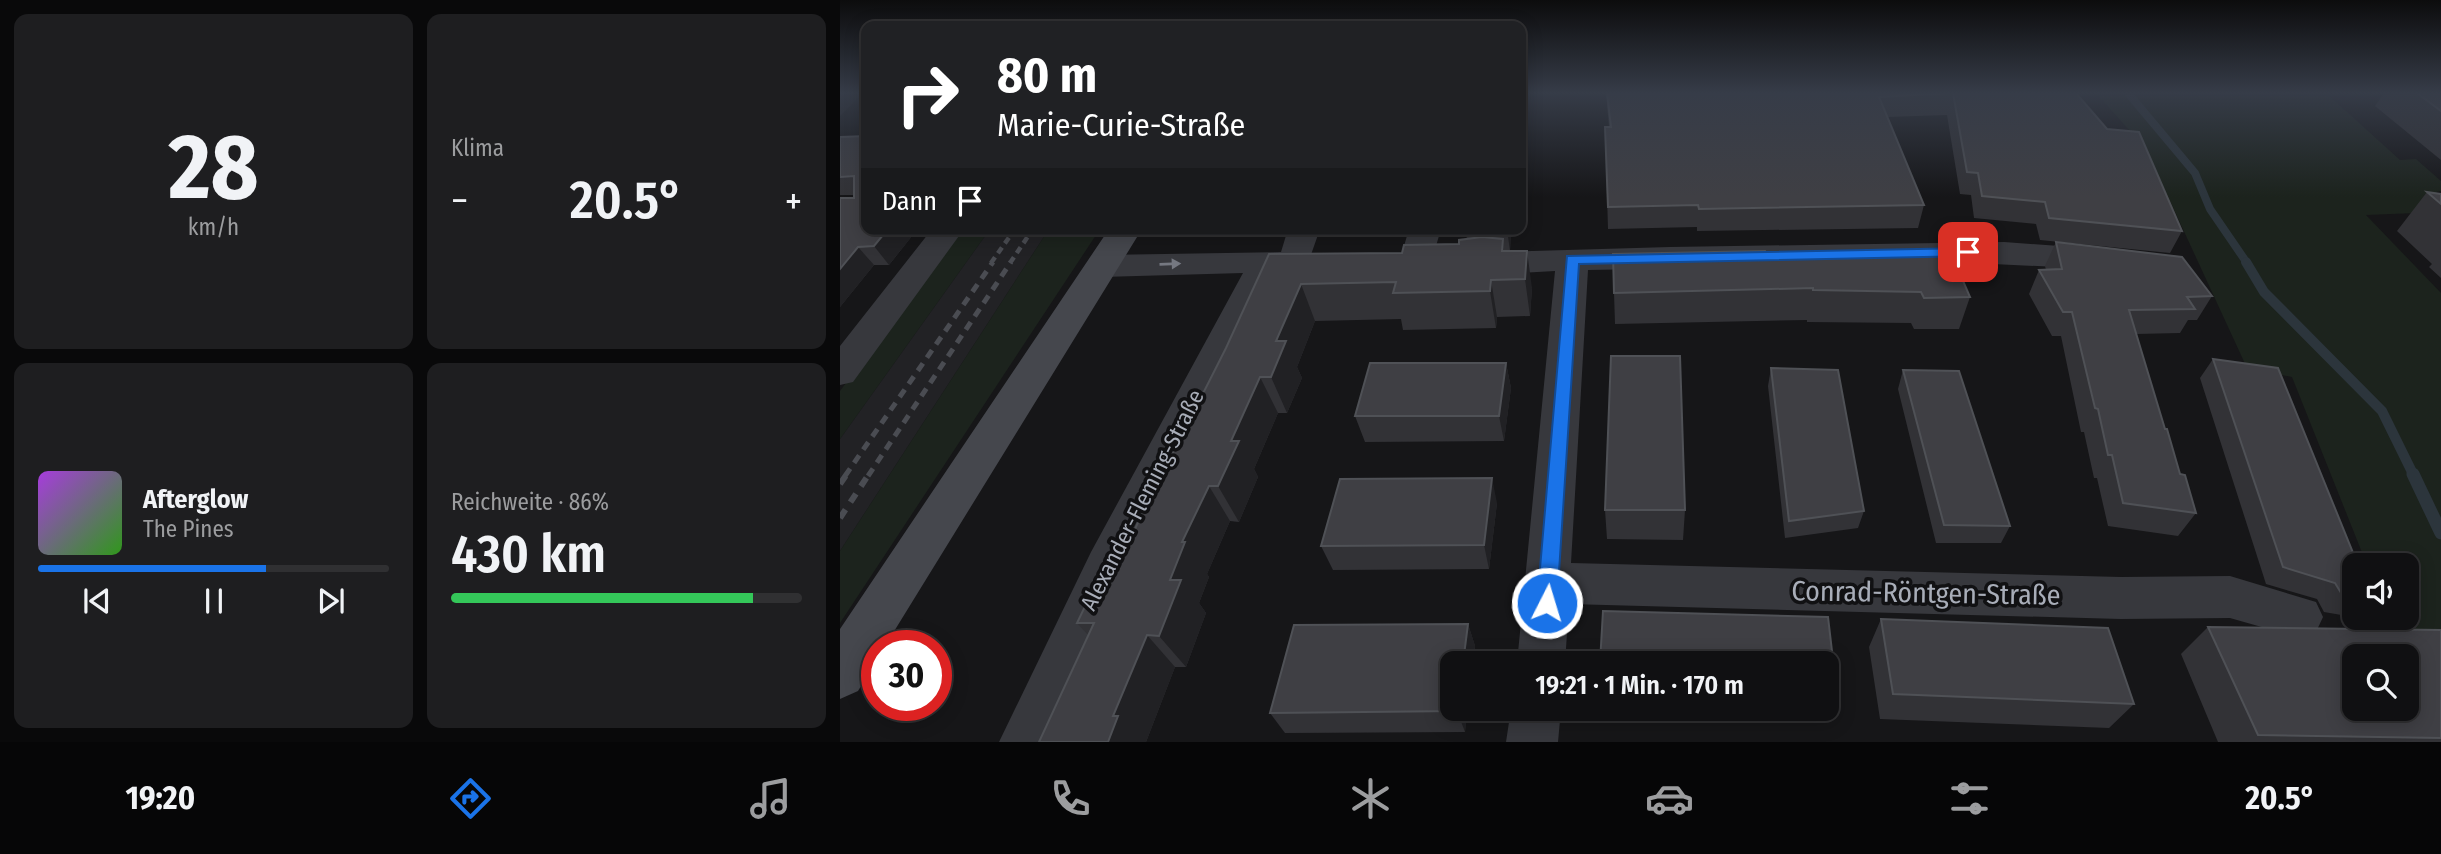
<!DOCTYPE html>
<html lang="de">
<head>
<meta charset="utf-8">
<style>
  :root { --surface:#101012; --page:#1e1e20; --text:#f1f3f6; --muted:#9c9d9f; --line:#303032; --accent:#1a73e8 }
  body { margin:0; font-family:"Fira Sans Condensed",sans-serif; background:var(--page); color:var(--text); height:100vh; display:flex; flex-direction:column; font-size:26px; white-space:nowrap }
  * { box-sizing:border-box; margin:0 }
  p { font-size:23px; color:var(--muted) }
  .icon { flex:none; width:38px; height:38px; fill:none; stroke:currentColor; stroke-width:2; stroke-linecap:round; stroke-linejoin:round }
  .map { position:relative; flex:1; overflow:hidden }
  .panel { display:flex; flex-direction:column; gap:14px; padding:14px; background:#09090a; width:840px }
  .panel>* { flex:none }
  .guide { position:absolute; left:21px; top:21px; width:665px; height:214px; border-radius:14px; box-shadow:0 4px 18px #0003,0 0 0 2px var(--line); background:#202124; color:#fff; overflow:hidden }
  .fabs { position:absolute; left:1502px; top:553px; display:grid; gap:14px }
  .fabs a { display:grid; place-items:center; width:77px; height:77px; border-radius:14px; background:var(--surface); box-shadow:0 4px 18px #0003,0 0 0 2px var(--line); font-size:35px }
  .speed { position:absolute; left:21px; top:630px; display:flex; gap:14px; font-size:35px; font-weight:700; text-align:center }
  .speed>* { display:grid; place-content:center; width:91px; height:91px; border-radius:50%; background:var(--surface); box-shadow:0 4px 18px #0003,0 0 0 2px var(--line); line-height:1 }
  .speed .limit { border:10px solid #d22; background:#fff; color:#111 }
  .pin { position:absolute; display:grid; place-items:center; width:60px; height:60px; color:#fff; margin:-30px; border-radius:14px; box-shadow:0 4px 10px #0006 }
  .me { position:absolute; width:77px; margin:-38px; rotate:5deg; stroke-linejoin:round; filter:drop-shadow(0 0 5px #0008) }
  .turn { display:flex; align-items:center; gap:24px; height:147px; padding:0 21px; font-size:32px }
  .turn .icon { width:91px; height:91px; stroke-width:2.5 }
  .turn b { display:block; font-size:49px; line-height:60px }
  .then { display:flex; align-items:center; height:66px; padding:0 21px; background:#0003; gap:14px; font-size:26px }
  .big { font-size:52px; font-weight:600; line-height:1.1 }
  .panel .tile { flex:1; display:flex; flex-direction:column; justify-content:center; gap:10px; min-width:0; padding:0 24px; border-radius:14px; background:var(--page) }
  .panel .dial { align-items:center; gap:0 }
  .dial b { font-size:91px; line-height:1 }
  .song { display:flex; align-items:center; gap:21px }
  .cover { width:84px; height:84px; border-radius:10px; background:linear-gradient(135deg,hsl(280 70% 55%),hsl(110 70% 35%)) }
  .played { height:7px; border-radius:4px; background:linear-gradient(90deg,var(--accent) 65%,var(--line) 65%) }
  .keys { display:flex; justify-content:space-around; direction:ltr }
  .heat { display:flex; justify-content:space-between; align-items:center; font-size:38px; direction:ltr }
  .charge { height:10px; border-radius:5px; background:linear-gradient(90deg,#34c759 86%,var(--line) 0) }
  .panel .tiles { flex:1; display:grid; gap:14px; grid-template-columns:repeat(2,1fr) }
  .trip { position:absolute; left:600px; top:651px; width:399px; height:70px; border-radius:14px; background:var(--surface); box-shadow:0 4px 18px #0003,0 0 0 2px var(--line); font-weight:600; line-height:70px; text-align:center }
  .tab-bar { display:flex; height:112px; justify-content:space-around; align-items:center; background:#060607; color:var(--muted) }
  .tab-bar .icon { width:49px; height:49px }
  .tab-bar .selected { color:var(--accent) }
  .tab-bar b { font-size:32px; color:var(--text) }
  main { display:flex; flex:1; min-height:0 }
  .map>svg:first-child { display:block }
  .built { fill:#222225 }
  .green { fill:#1c231d }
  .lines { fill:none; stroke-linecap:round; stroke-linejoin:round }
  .stream-far2 { stroke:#2c353c; stroke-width:8 }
  .stream-far1 { stroke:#2c353c; stroke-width:10 }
  .stream { stroke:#2c353c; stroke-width:13 }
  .minor { fill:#37383d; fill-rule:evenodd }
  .secondary { fill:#45474d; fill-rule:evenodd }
  .rail-far2 { stroke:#4a4c52; stroke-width:4.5; stroke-dasharray:7 5; stroke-linecap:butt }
  .rail-far1 { stroke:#4a4c52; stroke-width:5; stroke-dasharray:9 7; stroke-linecap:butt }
  .rail { stroke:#4a4c52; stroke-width:6; stroke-dasharray:10 9; stroke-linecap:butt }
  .wall { fill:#323236 }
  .shaded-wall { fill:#212124 }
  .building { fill:#3f3f44; stroke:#4f5156; stroke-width:2; fill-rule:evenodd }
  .oneway { fill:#757881 }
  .route { fill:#1a73e8; stroke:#114b97; stroke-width:2 }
  .labels { text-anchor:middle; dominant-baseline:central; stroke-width:7; stroke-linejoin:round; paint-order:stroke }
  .street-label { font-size:23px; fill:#a8adb8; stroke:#111113 }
  .near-street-label { font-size:28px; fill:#a8adb8; stroke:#111113 }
</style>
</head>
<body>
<main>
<section class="panel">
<div class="tiles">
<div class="tile dial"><b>28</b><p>km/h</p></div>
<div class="tile"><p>Klima</p>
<div class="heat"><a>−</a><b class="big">20.5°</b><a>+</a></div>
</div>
<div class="tile">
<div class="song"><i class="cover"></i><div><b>Afterglow</b><p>The Pines</p></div></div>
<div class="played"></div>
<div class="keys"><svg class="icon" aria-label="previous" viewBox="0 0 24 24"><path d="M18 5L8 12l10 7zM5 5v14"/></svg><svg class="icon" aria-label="pause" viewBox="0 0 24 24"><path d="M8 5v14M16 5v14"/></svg><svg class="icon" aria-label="next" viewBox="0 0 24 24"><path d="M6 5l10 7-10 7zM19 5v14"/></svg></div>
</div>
<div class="tile"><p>Reichweite · 86%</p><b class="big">430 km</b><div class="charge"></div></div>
</div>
</section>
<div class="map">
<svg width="1601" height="742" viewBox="0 0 1601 742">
  <rect width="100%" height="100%" fill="#161618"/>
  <!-- built -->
  <path class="built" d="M150 229H209L0 551V439Z"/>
  <!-- green -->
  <path class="green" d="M1256 93H1486L1560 160 1576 159 1601 181V191L1596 192 1601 196V212L1526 215 1601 293V670L1558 642 1548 618H1566V565H1527L1452 377 1407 368 1306 149Z
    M121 229H150L0 439V391Z
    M209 229H260L0 623V551Z"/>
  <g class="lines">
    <!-- stream-far2 -->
    <path class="stream-far2" d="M1288 93 1355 173 1370 209 1407 263"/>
    <!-- stream-far1 -->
    <path class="stream-far1" d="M1406 262 1424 292 1542 411 1574 476"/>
    <!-- stream -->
    <path class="stream" d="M1573 474 1601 533"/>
    <!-- minor -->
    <path class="minor" d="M92 229H124L13 382 0 385V346Z
      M448 229H480L466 269 437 273 286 574 211 742H159L251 552 403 273 262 277 250 274 246 266 250 258 262 255 441 252Z
      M569 229H601L591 263 587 270 575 274 563 270 559 263Z
      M1164 242 1261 249 1272 252 1277 259 1272 266 1261 269 1132 263 748 270 731 563 1281 577 1390 576 1476 602 1483 617 1476 632 1460 638 1390 618 1281 619 729 604 725 663H677L715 271 658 274 646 270 642 263 646 256 658 252 830 247Z
      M671 709H721L718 742H666Z"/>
    <!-- secondary -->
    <path class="secondary" d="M269 229H302L45 646H37V660L18 691 0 699V629Z"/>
    <!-- rail-far2 -->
    <path class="rail-far2" d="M151 263 175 229
      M170 263 193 229"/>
    <!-- rail-far1 -->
    <path class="rail-far1" d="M5 476 153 262
      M28 476 171 262"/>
    <!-- rail -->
    <path class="rail" d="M0 484 7 474
      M0 518 29 474"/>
  </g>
  <!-- wall -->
  <path class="wall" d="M766 93H1236L1342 231 1330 253 1200 240 1196 224 1134 218 1131 195 1120 194 1107 115 1047 117 1084 205 1078 228 857 231V227L768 229 765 127H769Z
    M1544 93H1601V160L1535 106Z
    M26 136V229L72 236 49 265H34L0 307V198H14V195H0V137Z
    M1587 192 1601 194V278L1589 267 1592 264 1557 231Z
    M625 229H671L670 251 692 288 690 316 657 317 656 328 563 330 561 319 475 321 457 367 462 378 447 413H438L414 469 418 477 399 522 390 521 367 574 369 577 359 603 366 613 346 667H335L306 742H199L248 635 237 623 266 594 386 348 429 254 562 253 619 244 627 239Z
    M1216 242 1372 296 1357 320H1348L1340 333 1296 334 1325 429 1340 474 1356 513 1338 536 1268 526 1257 478H1254L1244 432H1241L1221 336H1212L1189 294 1199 270H1206L1205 266Z
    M926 256 1130 297 1119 329H1074L1071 323 967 322V320L775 324 774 293Z
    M1373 359 1514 565V616L1513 617 1484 612 1477 599 1426 584 1360 378Z
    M666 363 671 388 664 441 525 442 515 416Z
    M931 368 1024 511 1018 528 945 538 928 386Z
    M1063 370 1170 526 1161 543H1096L1058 389Z
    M657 503 649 569 493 570 481 546Z
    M765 510H845L843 540 767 539Z
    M1041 619 1294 704 1269 728 1040 719 1029 647Z
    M628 624 635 646 633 663H612V709H627L625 732 445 733 430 713Z
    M1368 627 1601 630V742H1378L1341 654Z
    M987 663 997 694 987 719 761 713 760 709H987Z"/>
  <!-- shaded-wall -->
  <path class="shaded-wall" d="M0 93H23L0 116Z
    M682 93H686L688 105 681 221V119Z
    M36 229H67L72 236 49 265 34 246Z
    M667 229H671L670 251Z
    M18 247 34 265 0 307V269Z
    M687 251 692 288 690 316 685 279Z
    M651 280 657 317 656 328 650 291Z
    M461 284 475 321 457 367 462 378 447 413 431 377 436 341Z
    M666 363 671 388 664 441 659 416Z
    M420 377 438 413 414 469 418 477 399 522 378 486 391 441Z
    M652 478 657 503 649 569 644 545Z
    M369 486 390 521 367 574 369 577 359 603 366 613 346 667 319 636 330 580 342 542Z
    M628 624 635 646 633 663H623Z
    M307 635 335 667 306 742H268L273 716Z
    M617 709H627L625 732 617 711Z"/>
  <!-- building -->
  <path class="building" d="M681 93H682L681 119Z
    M767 93H1236L1267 129 1299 132 1342 231 1209 218 1205 202 1142 196 1138 173 1127 172 1113 93 1039 97 1084 205 859 209 858 205 768 207 765 127H771Z
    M1577 93H1601V111Z
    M26 136V229H48L34 246 18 247 0 269V198H14V176L0 177V137Z
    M1587 192 1601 194V204Z
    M642 237 663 239 662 251H687L685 279 651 280 650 291 553 293 556 282 461 284 436 341H446L431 377H420L391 441H399L378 486H369L342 542H345L330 580H341L319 636 307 635 273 716H278L268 742H199L254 623H237L251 594H266L300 518 386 348 429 254 562 253 564 245 619 244V240Z
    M1216 242 1342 257 1372 296 1347 297 1355 309 1289 310 1325 429H1327L1340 474 1345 475 1356 513 1283 503 1272 455H1268L1258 409 1255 408 1232 312H1223L1199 270 1222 269Z
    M925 251 926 256 1111 253 1130 297 1084 298 1081 292 973 290V288L774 293 773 254Z
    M771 356H840L845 510H765Z
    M1373 359 1438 368 1518 565H1514V597L1503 596 1495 583 1443 567Z
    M530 363H666L659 416H515Z
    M931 368 998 370 1024 511 949 521Z
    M1063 370 1119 371 1170 526 1104 525Z
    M652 478 644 545 481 546 500 479Z
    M763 611 988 617 997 694H987V663H760Z
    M1041 619 1268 628 1294 704 1053 694Z
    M628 624 623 663H612V709H617V711L430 713 454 625Z
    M1368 627 1601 630V738L1418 735ZM1514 656H1566V709H1514Z"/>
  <!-- one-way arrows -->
  <defs><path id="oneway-solid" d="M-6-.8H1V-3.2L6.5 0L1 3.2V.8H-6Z" transform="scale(1.75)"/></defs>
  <use class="oneway" href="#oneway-solid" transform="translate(330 264) rotate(-2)"/>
  <!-- sky -->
  <linearGradient id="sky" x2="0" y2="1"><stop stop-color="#0c0c0d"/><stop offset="0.47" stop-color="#363c48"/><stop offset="1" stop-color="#363c48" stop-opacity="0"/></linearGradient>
  <rect width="1601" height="197" fill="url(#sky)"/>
  <!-- route -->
  <path class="route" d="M1128 248 1134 252 1132 256 739 264 717 603 714 610 707 612 700 610 697 603 727 256Z"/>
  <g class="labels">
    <!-- street labels -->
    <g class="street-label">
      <text transform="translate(302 500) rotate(-63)">Alexander-Fleming-Straße</text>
    </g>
    <!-- near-street labels -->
    <g class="near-street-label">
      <text transform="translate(1086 593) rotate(1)">Conrad-Röntgen-Straße</text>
    </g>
  </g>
</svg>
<div class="fabs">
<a><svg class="icon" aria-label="sound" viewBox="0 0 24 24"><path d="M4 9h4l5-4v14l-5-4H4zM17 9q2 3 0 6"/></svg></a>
<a><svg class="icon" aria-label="search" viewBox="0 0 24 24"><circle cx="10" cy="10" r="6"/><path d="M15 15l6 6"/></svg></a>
</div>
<div class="speed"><div class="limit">30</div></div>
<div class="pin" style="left:1128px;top:252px;background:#d93025"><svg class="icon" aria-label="arrive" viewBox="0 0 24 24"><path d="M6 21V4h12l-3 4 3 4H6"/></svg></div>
<svg class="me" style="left:707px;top:603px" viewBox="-20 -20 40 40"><circle r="17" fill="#1a73e8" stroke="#fff" stroke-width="3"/><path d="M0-11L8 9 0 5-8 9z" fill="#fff"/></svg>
<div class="trip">19:21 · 1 Min. · 170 m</div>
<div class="guide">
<div class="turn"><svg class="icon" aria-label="right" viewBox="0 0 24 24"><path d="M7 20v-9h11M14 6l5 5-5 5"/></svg><div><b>80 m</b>Marie-Curie-Straße</div></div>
<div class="then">Dann<svg class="icon" aria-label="arrive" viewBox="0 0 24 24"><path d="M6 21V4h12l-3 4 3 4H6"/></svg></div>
</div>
</div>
</main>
<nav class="tab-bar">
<b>19:20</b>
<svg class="icon selected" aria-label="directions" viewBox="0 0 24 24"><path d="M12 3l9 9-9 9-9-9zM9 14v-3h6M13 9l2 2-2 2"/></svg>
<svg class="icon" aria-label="music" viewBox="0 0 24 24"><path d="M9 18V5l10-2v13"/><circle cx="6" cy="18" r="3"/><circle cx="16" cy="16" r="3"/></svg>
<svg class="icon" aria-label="phone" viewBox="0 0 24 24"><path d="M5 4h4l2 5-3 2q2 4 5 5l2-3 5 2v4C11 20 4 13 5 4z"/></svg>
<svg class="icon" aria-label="climate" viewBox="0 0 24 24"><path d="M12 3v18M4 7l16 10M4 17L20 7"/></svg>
<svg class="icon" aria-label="car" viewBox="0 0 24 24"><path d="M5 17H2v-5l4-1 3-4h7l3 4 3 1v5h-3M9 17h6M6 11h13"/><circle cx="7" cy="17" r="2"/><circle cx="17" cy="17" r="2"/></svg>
<svg class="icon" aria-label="filters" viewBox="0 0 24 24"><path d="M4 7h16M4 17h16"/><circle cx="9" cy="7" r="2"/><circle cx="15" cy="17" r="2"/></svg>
<b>20.5°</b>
</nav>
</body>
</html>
